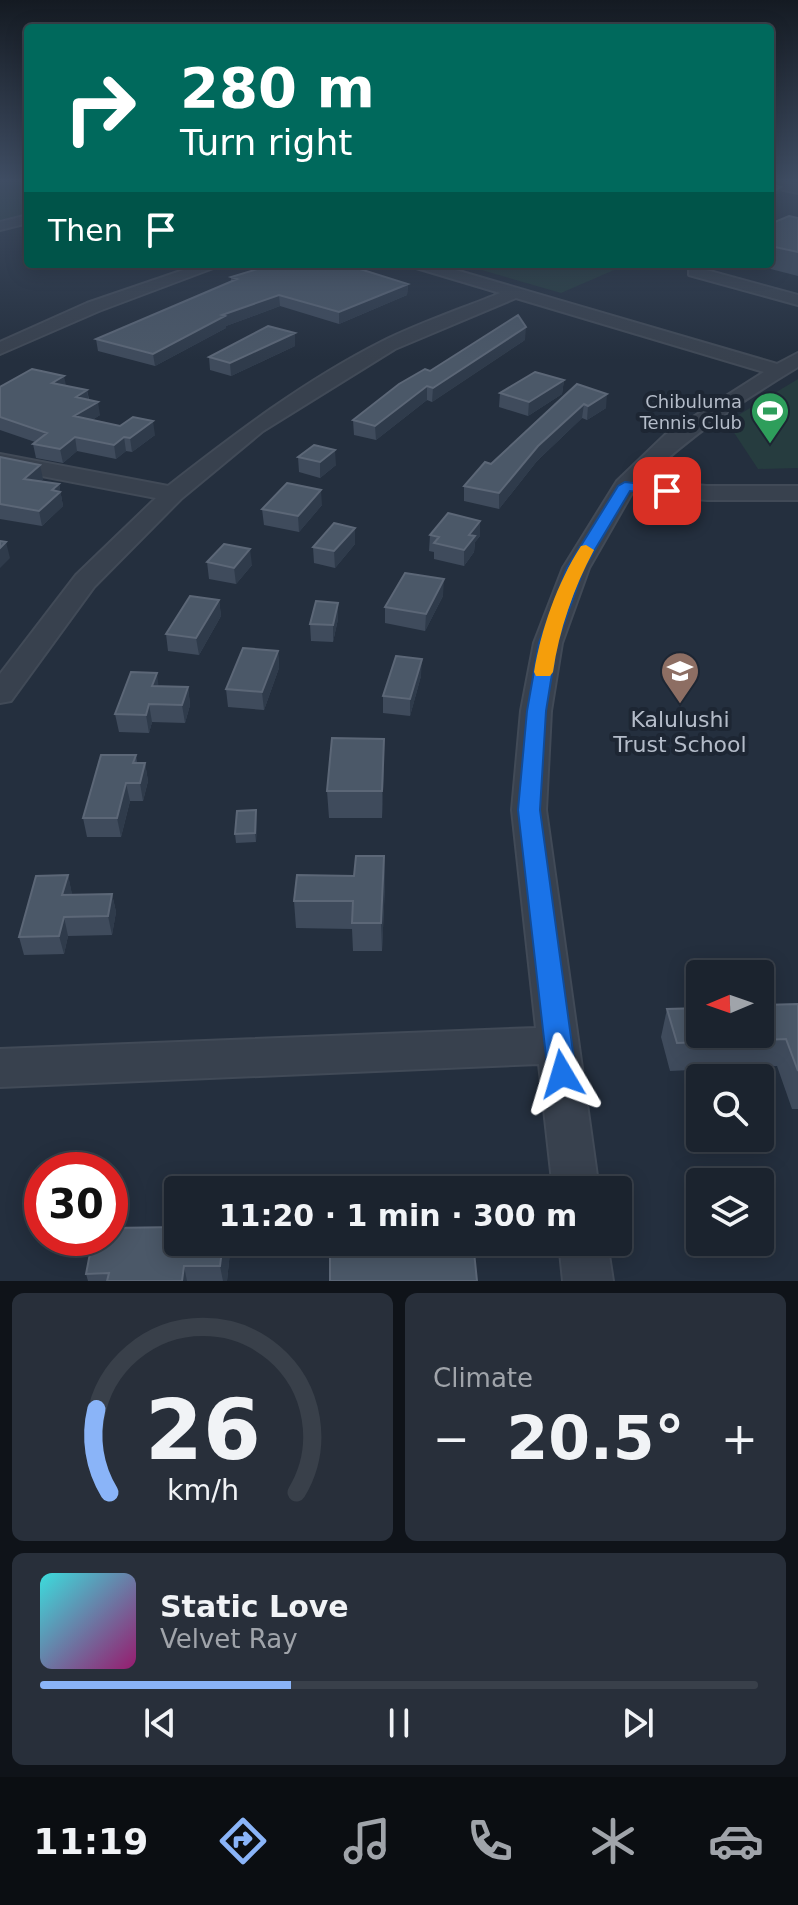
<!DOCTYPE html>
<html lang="en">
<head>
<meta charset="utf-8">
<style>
  :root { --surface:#1b232e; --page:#282f3a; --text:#f1f3f6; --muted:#a0a4aa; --line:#39404a; --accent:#8ab4f8 }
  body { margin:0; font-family:"DejaVu Sans",sans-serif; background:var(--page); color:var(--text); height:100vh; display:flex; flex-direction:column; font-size:30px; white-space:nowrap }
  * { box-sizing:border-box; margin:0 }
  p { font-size:26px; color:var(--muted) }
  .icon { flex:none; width:44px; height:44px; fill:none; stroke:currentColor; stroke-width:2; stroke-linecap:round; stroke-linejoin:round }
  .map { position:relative; height:1281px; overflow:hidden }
  .details { display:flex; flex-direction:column; gap:12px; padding:12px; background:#0f1319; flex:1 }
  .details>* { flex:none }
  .top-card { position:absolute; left:24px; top:24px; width:750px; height:244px; border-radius:8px; box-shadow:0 4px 20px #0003,0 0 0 2px var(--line); background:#00695c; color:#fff; overflow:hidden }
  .needle { width:52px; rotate:268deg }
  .buttons { position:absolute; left:686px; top:960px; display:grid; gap:16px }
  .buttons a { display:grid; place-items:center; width:88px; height:88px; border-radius:8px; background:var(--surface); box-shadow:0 4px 20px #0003,0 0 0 2px var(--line); font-size:40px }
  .speed { position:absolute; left:24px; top:1152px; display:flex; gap:16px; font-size:40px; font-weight:700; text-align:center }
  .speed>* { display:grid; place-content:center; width:104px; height:104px; border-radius:50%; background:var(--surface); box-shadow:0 4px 20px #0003,0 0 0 2px var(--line); line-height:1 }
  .speed .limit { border:12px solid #d22; background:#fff; color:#111 }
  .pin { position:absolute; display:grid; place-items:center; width:68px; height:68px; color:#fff; margin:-34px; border-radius:16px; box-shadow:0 4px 12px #0006 }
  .me { position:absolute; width:88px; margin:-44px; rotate:353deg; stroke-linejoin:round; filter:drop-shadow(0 0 6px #0008) }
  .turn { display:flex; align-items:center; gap:28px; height:168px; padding:0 24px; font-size:36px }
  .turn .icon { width:104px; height:104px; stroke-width:2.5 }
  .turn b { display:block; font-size:56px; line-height:68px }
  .then { display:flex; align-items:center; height:76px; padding:0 24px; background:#0003; gap:16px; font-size:30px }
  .big { font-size:60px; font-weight:700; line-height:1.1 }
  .details .widget { flex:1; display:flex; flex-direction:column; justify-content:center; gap:12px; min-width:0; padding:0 28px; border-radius:12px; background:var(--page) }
  .details .dial { align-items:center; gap:0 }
  .dial svg { height:208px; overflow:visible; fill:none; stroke:var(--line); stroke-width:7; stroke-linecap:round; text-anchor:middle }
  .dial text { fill:var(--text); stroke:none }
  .song { display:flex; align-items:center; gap:24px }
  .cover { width:96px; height:96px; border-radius:12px; background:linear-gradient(135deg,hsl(180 70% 55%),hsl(320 70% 35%)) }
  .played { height:8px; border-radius:4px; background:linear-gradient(90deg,var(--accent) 35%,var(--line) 35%) }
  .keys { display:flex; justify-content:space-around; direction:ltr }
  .heat { display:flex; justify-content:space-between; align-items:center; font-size:44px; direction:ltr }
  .details .tiles { flex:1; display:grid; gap:12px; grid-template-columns:1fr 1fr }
  .widget:last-child { grid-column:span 2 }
  .trip { position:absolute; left:164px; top:1176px; width:468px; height:80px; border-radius:8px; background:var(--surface); box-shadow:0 4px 20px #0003,0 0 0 2px var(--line); font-weight:700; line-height:80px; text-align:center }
  .tabs { display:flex; height:128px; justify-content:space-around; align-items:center; background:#0b0e12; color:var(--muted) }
  .tabs .icon { width:56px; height:56px }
  .tabs .selected { color:var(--accent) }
  .tabs b { font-size:36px; color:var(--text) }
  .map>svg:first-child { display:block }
  .green { fill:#263c3f }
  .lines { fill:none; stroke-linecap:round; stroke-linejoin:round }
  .minor-casing { stroke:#414a57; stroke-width:4 }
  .minor { fill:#38414e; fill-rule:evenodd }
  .wall { fill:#3f4b5c }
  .shaded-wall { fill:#2f3b4b }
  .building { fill:#4b5868; stroke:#5c6777; stroke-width:2 }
  .route { fill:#1a73e8; stroke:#114b97; stroke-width:2 }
  .slow { fill:#f59e0b }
  .labels { text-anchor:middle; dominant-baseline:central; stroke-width:8; stroke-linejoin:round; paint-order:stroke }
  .far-poi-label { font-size:18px; fill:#b4bcc9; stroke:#1d2633; text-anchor:end }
  .poi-label { font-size:22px; fill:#b4bcc9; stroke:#1d2633 }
</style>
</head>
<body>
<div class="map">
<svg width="798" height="1281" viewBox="0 0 798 1281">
  <rect width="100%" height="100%" fill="#242f3e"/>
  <!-- green -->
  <path class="green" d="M0 181H28V214L0 221Z
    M461 264H628L561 293Z
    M798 379V468L758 469 727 422Z"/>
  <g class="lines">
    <defs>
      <path id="minor" d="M770 181 798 185V193L770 187Z
        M28 215V223L0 230V222Z
        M201 264H224L99 311 0 354V342L87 303Z
        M410 264H435L777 364 798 353V367C742 401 690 435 643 481L707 486H798V500H707L632 493 589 568 562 643 551 711 546 810 599 1190H553L539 1064 0 1087V1049L536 1028 512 810 521 711 534 643 563 568 617 481 665 435 764 372 516 298 395 349 263 431 181 499 94 587 11 701 0 703V674L76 575 156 498 0 468V454L168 486C236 433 304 381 381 342 419 323 461 309 500 293L413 267Z
        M695 267 798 295V305L689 275V269Z
        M559 1242H607L613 1281H563Z"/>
    </defs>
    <!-- minor casing -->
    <use href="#minor" class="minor-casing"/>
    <!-- minor -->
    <use href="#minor" class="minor"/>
  </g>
  <!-- wall -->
  <path class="wall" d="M798 218V276L751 264H770V224Z
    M231 277 408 284 407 295 339 324 280 306 226 326V328L155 366 98 351 96 339 231 282Z
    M525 340 432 402 427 400 376 440 354 435 353 420 430 371Z
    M295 346 231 376 210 370 209 357Z
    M564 380 562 394 528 416 499 407 500 393Z
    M577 384 606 408 587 420 582 418 537 461 499 509 464 501V486L491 464Z
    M66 386 87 390 89 399 100 415 92 420 155 435 132 452 126 451 116 459 77 451 63 463 36 458 33 444 35 442 0 430V387Z
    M0 457 43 479 41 481 59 484 63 506 42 526 0 519Z
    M298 457 336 465 320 478 299 472Z
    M322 505 299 532 264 525 262 509Z
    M355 528V544L335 568 314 563 313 547Z
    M430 535 480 536 475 542 474 552 464 566 434 559V552L429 551Z
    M207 562 252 565 236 584 209 579Z
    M443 596 425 631 385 623V607Z
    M219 600 221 616 199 655 168 651 166 634Z
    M338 603V619L333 642 311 641 310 624Z
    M278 651 279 668 264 710 228 707 226 689Z
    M421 676 410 716 383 713V696Z
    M159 686 188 687 190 705 185 723 152 722 149 733 119 732 115 714Z
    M136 755 137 763H145L148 781 143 801H130L121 837H87L83 818Z
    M384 765 382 818H329L327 791Z
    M257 819 256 842 236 843 235 834Z
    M384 856 385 883 382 951H353L352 929 296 928 294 901 354 876Z
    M68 875 72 895 112 894 116 912 112 935 68 936 64 954 24 955 19 937Z
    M798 1004V1109H792L777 1066 670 1071 661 1037 667 1009Z
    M178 1242H228L230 1252 227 1281H88L86 1274Z"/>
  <!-- shaded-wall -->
  <path class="shaded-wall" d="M781 187 780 192 773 196 774 191Z
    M408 284 407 295 339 324V312Z
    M279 295 280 306 226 326V328L155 366 153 354 222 315Z
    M526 327 525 340 432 402 433 388Z
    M295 333V346L231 376 230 363Z
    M64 376 67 390 52 383Z
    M564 380 562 394 528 416 529 402Z
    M427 386V400L376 440 375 426Z
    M87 390 89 403 76 397Z
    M607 394 606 408 587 420 588 406Z
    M98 402 100 415 76 430 74 416Z
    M584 404 582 418 537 461 499 509V493L538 446Z
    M153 421 155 435 132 452 130 438Z
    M75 437 77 451 63 463 60 449Z
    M124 437 126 451 116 459 114 445Z
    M335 450 336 465 320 478V462Z
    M40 465 43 479 27 493 24 479Z
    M59 484 63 506 42 526 39 511 52 490Z
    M321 490 322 505 299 532 298 516Z
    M480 521V536L475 542 474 552 464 566V550L469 535Z
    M355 528V544L335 568 334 551Z
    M6 542 10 558 0 568V548Z
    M250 549 252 565 236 584 234 568Z
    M444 579 443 596 425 631 426 614Z
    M219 600 221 616 199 655 196 638Z
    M338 603V619L333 642V625Z
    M278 651 279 668 264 710 262 692Z
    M422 659 421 676 410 716V699Z
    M157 673 159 690 152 686Z
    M188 687 190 705 185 723 182 705Z
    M149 704 152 722 149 733 146 715Z
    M384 739V765L382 818V791Z
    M145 763 148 781 143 801 140 783Z
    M126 783 130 801 121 837 117 818Z
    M256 810 257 819 256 842 255 833Z
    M384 856 385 883 382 951 381 923Z
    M68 875 72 894 67 914 62 895Z
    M112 894 116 912 112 935 108 916Z
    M64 917 68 936 64 954 59 936Z
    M223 1242H228L230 1252 227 1281H223L220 1266Z
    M184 1266 187 1281H182Z"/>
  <!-- building -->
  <path class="building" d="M770 184 781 187 774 191 770 190Z
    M789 216 798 218V252L770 246V224Z
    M274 264H344L408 284 339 312 279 295 222 315 225 316 153 354 96 339 237 279 231 277Z
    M518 315 526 327 433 388 427 386 375 426 353 420 399 384 425 369 430 371Z
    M268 326 295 333 230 363 209 357Z
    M32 369 64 376 52 383 87 390 76 397 98 402 74 416 120 426 133 417 153 421 130 438 124 437 114 445 75 437 60 449 33 444 47 433 0 417V387Z
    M535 372 564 380 529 402 500 393Z
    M577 384 607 394 588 406 584 404 538 446 499 493 464 486 485 462 491 464Z
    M314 445 335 450 320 462 298 457Z
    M0 457 40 465 24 479 59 484 52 490 60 492 39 511 0 504Z
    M287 483 321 490 298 516 262 509Z
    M448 513 480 521 469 535 475 536 464 550 434 543 439 537 430 535Z
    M334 523 355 528 334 551 313 547Z
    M0 541 6 542 0 548Z
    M224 544 250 549 234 568 207 562Z
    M405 573 444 579 426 614 385 607Z
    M190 596 219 600 196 638 166 634Z
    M316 601 338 603 333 625 310 624Z
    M243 648 278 651 262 692 226 689Z
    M396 656 422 659 410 699 383 696Z
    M131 672 157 673 152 686 188 687 182 705 149 704 146 715 115 714Z
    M332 738 384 739 382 791H327Z
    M101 755H136L133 763H145L140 783H126L117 818H83Z
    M256 810 255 833 235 834 237 811Z
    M356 856H384L381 923H352L353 901H294L297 875 354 876Z
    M68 875 62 895 112 894 108 916 64 917 59 936 19 937 36 876Z
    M798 1004V1071L786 1039 677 1043 667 1009 700 1008V1034H760V1005Z
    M178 1227V1242H223L220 1266H184L182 1281H107L109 1273 86 1274 93 1238H110V1228Z
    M330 1242H473L477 1281H330Z"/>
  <!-- sky -->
  <linearGradient id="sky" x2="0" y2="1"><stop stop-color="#141a22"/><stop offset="0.5" stop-color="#3f4d63"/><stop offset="1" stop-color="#3f4d63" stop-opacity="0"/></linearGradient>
  <rect width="798" height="360" fill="url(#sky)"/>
  <!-- route -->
  <path class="route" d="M625 482 667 487 675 491 667 495 630 491 584 568 557 643 546 711 540 810 576 1074 572 1083 562 1086 552 1083 548 1074 518 810 527 711 539 643 567 568 618 486Z"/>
  <!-- slow -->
  <path class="slow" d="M586 545 594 550C574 587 559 630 553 672L550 676H536L534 672C541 630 557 583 581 546Z"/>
  <!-- icons -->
  <defs>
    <symbol id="stadium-pin" viewBox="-11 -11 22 30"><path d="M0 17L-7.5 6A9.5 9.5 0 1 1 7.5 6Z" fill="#2e9e5b" stroke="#1d2633"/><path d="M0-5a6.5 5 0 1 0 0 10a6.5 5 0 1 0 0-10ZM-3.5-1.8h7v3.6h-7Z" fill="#fff"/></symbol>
    <symbol id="school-pin" viewBox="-11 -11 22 30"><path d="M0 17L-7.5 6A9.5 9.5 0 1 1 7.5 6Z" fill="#8d6e63" stroke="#1d2633"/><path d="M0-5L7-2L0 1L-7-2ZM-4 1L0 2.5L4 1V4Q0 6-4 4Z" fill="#fff"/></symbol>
  </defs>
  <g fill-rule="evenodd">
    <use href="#stadium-pin" x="748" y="389" width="44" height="60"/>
    <use href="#school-pin" x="658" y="649" width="44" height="60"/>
  </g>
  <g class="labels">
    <!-- far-poi labels -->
    <g class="far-poi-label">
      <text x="742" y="401">Chibuluma<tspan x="742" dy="21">Tennis Club</tspan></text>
    </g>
    <!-- poi labels -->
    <g class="poi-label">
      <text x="680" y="719">Kalulushi<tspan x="680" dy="25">Trust School</tspan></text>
    </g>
  </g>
</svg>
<div class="buttons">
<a><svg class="needle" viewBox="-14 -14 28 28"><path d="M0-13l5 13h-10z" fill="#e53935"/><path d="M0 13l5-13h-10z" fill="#a0a4aa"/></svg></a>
<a><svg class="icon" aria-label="search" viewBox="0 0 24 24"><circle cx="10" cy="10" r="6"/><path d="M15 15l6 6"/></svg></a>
<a><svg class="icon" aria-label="layers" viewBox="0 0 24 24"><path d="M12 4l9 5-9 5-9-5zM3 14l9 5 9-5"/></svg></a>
</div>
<div class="speed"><div class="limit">30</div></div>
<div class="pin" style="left:667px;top:491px;background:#d93025"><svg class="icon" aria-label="arrive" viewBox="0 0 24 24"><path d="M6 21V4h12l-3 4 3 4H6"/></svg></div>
<svg class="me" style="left:562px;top:1074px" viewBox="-20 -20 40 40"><path d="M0-17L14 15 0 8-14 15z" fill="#1a73e8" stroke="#fff" stroke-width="4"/></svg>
<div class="trip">11:20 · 1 min · 300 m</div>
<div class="top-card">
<div class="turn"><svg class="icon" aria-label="right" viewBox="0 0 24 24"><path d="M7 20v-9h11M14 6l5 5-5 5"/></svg><div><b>280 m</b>Turn right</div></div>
<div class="then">Then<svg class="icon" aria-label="arrive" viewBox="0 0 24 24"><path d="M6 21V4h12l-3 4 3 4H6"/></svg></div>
</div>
</div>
<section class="details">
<div class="tiles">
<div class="widget dial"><svg viewBox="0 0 100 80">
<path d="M14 69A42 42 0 1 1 86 69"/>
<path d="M14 69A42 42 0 0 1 9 37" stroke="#8ab4f8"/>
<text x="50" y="56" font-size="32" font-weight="700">26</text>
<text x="50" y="72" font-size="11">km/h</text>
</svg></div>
<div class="widget"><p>Climate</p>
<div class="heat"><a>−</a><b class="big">20.5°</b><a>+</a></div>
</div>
<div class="widget">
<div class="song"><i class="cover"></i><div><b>Static Love</b><p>Velvet Ray</p></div></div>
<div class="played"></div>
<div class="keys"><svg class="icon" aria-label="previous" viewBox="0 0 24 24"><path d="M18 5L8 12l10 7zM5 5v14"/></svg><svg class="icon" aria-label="pause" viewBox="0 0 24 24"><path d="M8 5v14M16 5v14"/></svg><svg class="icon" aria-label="next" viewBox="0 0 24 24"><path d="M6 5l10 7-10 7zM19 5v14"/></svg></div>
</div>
</div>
</section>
<nav class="tabs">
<b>11:19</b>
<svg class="icon selected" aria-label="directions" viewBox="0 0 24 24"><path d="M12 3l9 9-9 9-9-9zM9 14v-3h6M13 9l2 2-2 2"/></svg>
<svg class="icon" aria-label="music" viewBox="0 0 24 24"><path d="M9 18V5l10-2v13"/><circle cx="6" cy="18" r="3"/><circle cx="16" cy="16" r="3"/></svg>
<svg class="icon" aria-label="phone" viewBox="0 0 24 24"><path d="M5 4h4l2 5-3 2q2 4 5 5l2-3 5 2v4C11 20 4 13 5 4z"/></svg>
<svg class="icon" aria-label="climate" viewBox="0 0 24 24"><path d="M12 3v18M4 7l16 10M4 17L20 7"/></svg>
<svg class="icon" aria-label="car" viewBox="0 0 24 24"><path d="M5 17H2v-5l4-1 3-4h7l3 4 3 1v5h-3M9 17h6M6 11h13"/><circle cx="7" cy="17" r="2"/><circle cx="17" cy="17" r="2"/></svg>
</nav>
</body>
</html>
